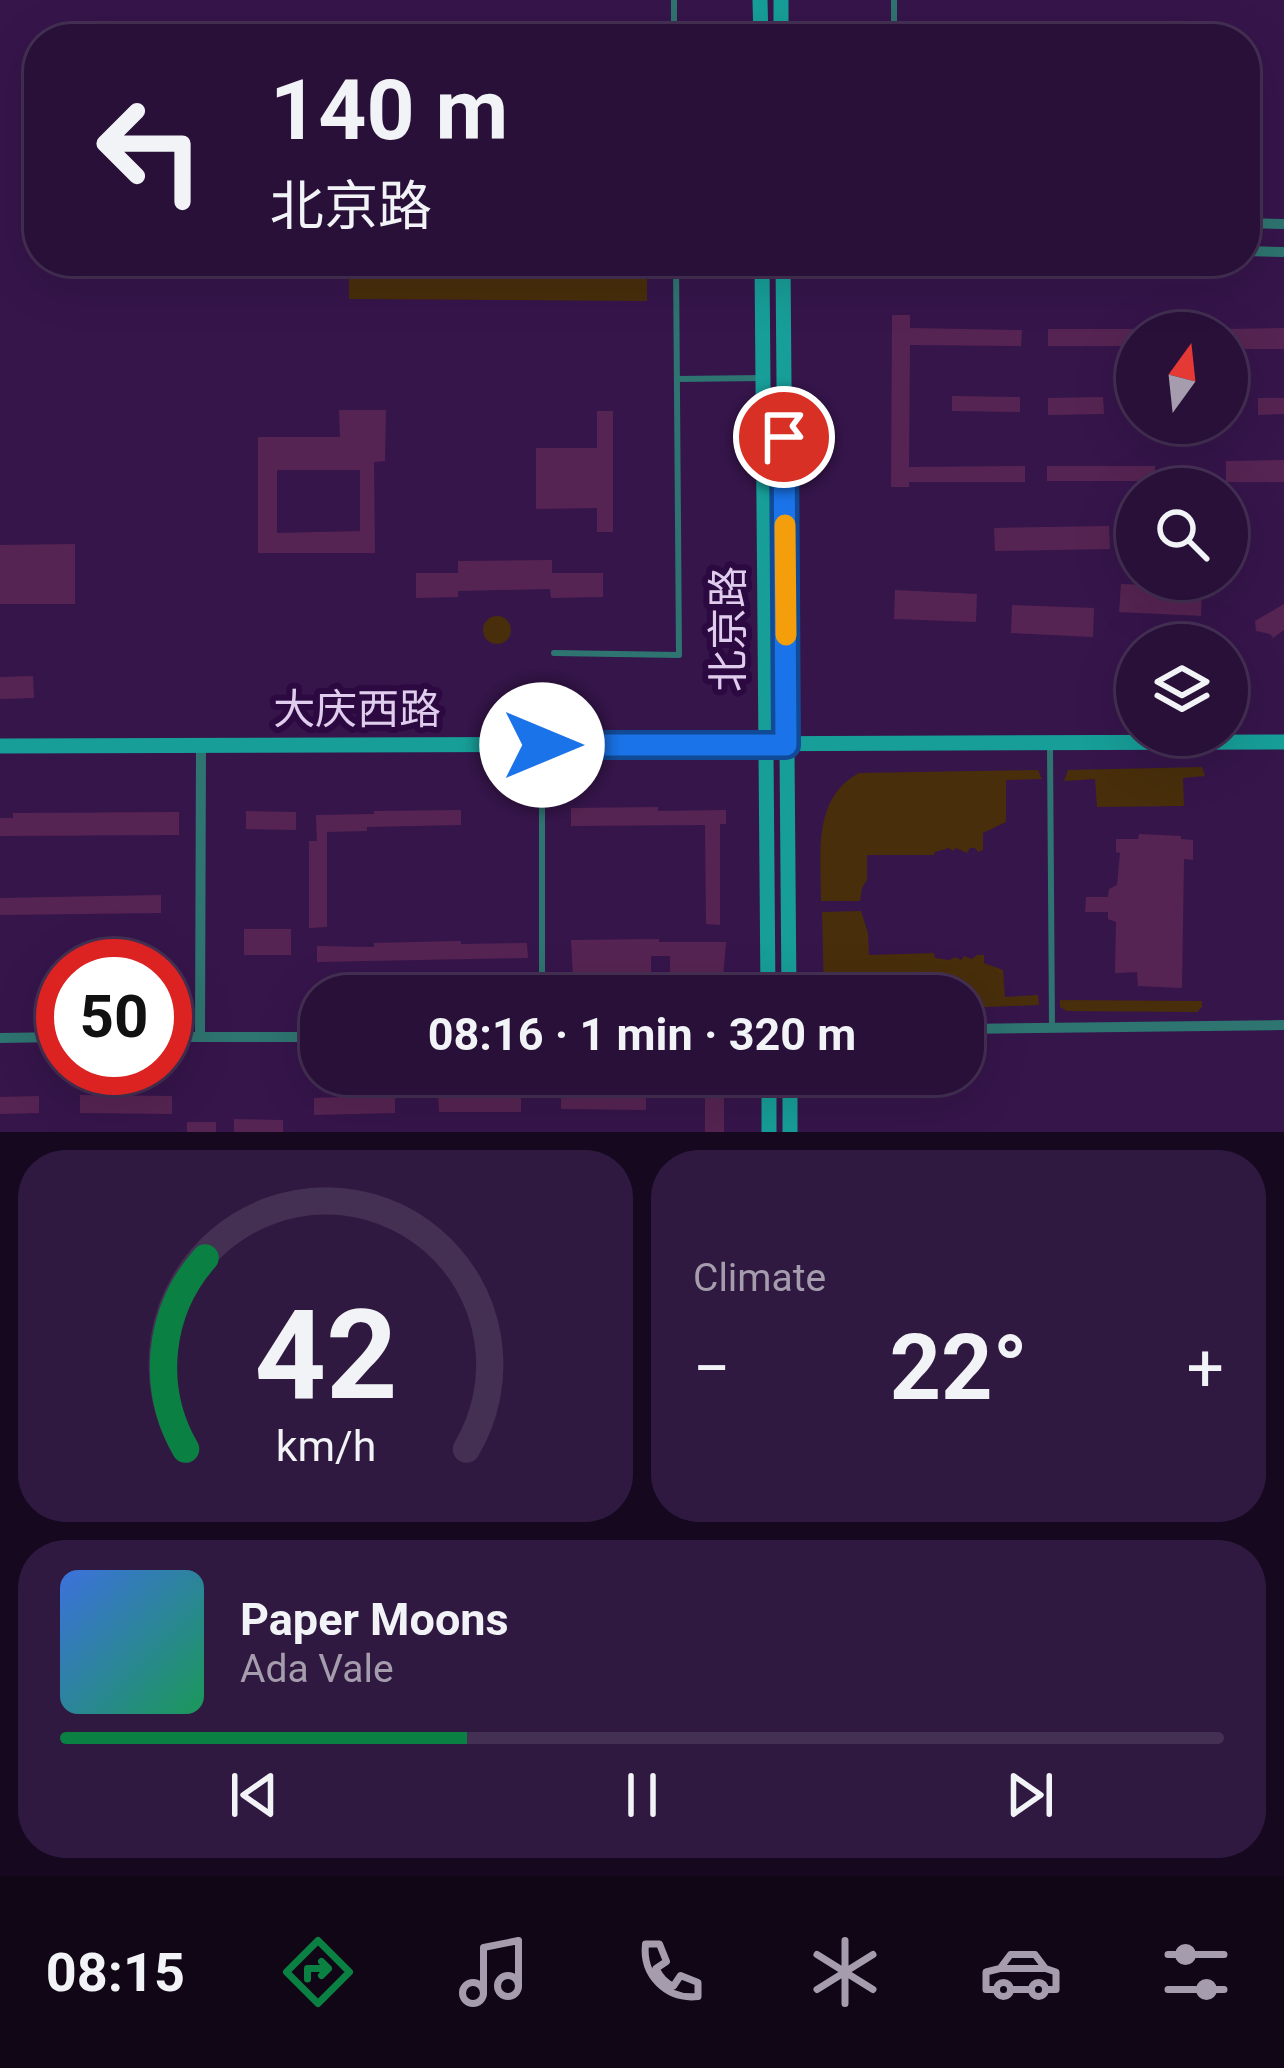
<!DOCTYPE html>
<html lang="en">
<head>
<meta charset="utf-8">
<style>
  :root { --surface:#281038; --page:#301940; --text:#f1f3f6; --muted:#a59dae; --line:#443053; --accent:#0b8043 }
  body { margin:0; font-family:Roboto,"Noto Sans SC",sans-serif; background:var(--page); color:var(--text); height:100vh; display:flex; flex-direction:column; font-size:45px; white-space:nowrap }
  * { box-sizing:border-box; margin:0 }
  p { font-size:39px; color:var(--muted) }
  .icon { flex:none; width:66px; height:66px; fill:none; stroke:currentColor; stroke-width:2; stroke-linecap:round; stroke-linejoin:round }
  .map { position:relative; height:1132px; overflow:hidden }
  .panel { display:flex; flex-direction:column; gap:18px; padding:18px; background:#16091f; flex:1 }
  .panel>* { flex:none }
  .banner { position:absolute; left:24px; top:24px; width:1236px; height:252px; border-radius:48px; box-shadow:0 12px 48px #0002,0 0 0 3px var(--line); background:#281038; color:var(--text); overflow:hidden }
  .needle { width:78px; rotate:15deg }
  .buttons { position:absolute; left:1116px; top:312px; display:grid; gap:24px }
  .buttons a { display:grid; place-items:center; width:132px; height:132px; border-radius:50%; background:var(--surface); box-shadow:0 12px 48px #0002,0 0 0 3px var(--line); font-size:60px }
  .speed { position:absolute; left:36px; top:939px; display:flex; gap:24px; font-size:60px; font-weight:700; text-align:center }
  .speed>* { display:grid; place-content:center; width:156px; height:156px; border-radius:50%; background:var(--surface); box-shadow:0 12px 48px #0002,0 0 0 3px var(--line); line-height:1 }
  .speed .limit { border:18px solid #d22; background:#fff; color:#111 }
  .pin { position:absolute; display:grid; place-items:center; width:102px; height:102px; color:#fff; margin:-51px; border:6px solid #fff; border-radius:50%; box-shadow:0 3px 12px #0007 }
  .me { position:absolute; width:132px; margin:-66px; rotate:90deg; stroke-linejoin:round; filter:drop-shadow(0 0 9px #0008) }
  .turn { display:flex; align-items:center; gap:42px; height:252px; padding:0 48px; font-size:54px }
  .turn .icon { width:156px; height:156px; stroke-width:2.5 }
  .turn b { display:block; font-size:84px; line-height:102px }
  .big { font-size:90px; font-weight:700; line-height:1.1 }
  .panel .tile { flex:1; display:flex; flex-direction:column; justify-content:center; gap:18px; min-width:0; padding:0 42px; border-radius:48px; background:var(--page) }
  .panel .dial { align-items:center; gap:0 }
  .dial svg { height:312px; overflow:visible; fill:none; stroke:var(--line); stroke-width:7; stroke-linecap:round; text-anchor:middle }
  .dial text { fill:var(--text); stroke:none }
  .song { display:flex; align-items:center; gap:36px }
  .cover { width:144px; height:144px; border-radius:18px; background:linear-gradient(135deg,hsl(220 70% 55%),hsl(150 70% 35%)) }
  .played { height:12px; border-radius:6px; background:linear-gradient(90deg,var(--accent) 35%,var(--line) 35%) }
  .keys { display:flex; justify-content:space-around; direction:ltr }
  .heat { display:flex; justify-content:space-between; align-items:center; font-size:66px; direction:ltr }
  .panel .tiles { flex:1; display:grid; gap:18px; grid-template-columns:1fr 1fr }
  .tile:last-child { grid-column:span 2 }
  .trip { position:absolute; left:300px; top:975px; width:684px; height:120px; border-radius:48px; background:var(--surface); box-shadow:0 12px 48px #0002,0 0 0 3px var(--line); font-weight:700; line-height:120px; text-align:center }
  .tabs { display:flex; height:192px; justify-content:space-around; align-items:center; background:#100616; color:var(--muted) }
  .tabs .icon { width:84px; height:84px }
  .tabs .current { color:var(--accent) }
  .tabs b { font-size:54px; color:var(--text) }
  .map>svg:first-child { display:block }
  .green { fill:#482e0b }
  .building { fill:#562452; fill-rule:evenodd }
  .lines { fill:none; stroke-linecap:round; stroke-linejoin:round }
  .lane { stroke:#2e7470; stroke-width:6 }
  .street { stroke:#2e7470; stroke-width:10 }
  .secondary { stroke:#179e98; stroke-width:15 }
  .route-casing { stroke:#114b97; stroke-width:30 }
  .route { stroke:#1a73e8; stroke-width:21 }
  .slow { stroke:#f59e0b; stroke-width:21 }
  .labels { text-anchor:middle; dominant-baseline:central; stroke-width:12; stroke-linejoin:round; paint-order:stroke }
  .street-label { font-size:42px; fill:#e0cdee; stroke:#2c0940 }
</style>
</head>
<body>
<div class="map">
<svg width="1284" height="1132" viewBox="0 0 1284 1132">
  <rect width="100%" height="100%" fill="#36154b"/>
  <!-- green -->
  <path class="green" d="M349 261H647V301L349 299Z
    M483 630a14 14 0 1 1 28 0a14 14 0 1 1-28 0Z
    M1202 767 1205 776 1183 778 1184 806 1097 807 1095 779 1064 781 1068 770Z
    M1038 770 1042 779 1006 780V822L983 833V850L978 852 975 848H970L967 853 956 848 953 851 949 848 935 852 934 855H867V880L862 888 860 901H821C821 855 812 798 859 773Z
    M861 911 868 933 869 955 934 953 935 958 950 960 955 957 961 960 964 956 972 959 977 955H984V963L1003 970 1005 997 1038 995 1039 1005 963 1008V996H824L822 912Z
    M1060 1000 1202 1001V1007L1197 1012 1067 1011 1060 1007Z"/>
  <!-- building -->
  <path class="building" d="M892 315H910V328L1022 330 1021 346 910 345 909 467 1025 466V482H909V487H891Z
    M1284 328V349H1227V329Z
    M1048 329H1137V346H1048Z
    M952 396 1020 397V412L952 411Z
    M1103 397 1104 414 1048 415V398Z
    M1258 398H1284V414L1258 415Z
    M339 410H386L385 461 374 462 375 553H258V437H340ZM277 470H360V531L277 533Z
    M597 411H613V532H597V508L536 509V448H597Z
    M1284 460V482H1226V461Z
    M1047 466H1155V481H1047Z
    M1109 526 1110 549 995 551 994 528Z
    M75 544V604H0V545Z
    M552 560V573H603V597L551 598 550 589 458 591V597L416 598V573H458V561Z
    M1121 584 1202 587 1201 616 1119 612Z
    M895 590 977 594 976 622 894 619Z
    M1284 604V630L1273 638 1270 634 1256 631 1255 621Z
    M1012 605 1094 608 1093 637 1011 633Z
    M33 676 34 698 0 699V677Z
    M658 807V811L726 810V824H720V925L706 924 705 825 571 826V808Z
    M461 810V825L367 827V831L327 832V927L309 928V841H317L316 815 374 814V811Z
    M246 811 296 812V830L246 829Z
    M179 812V835L0 836V818H13V813Z
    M1139 834 1181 836V839L1193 840V860L1184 859 1182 988 1138 986 1137 972 1115 973 1116 922 1108 919V912H1085L1086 897H1108L1109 889 1117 885 1120 853 1116 852V839H1138Z
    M161 895V913L0 915V898Z
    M244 929H291V955H244Z
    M659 939V942H726L722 992H651V996H574L571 940ZM651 956H670V975L651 974Z
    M461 941V944L527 943 528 958 317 962V946L374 947V943Z
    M561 1093 646 1094V1110L561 1109Z
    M705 1093H724V1132H705Z
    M80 1095 172 1096V1114L80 1113Z
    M395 1095V1113L314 1115V1098Z
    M521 1095V1112H439L438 1096Z
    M39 1096V1113L0 1114V1097Z
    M234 1119 283 1120V1132H234Z
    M187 1122H216V1132H187Z"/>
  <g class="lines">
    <!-- lane -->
    <path class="lane" d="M674 0V39
      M894 39V0
      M677 379 763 378
      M554 653 679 655 676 261
      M1050 747 1052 1027
      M542 996V748"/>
    <!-- street -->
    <path class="street" d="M1245 223 1284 224
      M1245 251 1284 252
      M963 1029 1284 1025
      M165 1037H321
      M200 1037 201 745
      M0 1038 63 1037"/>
    <!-- secondary -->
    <path class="secondary" d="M760 0 761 39
      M781 0V39
      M762 261 768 996
      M783 261 789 996
      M0 746 1284 742
      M769 1074V1132
      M790 1074V1132"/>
  </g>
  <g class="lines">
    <defs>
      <path id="route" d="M542 745H786L784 437"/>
    </defs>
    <!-- route casing -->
    <use href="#route" class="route-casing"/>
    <!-- route -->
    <use href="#route" class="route"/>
    <!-- slow -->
    <path class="slow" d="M785 525 786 635"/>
  </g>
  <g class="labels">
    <!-- street labels -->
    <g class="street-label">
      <text transform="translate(728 629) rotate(-90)">北京路</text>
      <text x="357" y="709">大庆西路</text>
    </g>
  </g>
</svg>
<div class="buttons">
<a><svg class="needle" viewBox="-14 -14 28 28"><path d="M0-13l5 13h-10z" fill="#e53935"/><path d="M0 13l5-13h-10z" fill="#a59dae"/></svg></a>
<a><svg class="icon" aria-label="search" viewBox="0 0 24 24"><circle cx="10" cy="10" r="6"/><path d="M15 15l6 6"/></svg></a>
<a><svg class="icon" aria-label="layers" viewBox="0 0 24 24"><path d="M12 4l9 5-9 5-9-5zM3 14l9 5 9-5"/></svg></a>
</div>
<div class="speed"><div class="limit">50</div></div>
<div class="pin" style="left:784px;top:437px;background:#d93025"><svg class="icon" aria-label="arrive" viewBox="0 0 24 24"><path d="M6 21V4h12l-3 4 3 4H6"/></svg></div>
<svg class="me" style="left:542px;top:745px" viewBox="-20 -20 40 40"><circle r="19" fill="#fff"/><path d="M0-13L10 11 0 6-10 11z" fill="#1a73e8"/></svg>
<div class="trip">08:16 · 1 min · 320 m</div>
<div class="banner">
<div class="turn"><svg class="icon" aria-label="left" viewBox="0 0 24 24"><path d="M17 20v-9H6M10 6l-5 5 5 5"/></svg><div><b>140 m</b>北京路</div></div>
</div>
</div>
<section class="panel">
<div class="tiles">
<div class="tile dial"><svg viewBox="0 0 100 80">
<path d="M14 69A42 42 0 1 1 86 69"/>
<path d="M14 69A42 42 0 0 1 19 20" stroke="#0b8043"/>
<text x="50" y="56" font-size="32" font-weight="700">42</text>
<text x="50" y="72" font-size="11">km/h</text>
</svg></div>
<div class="tile"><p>Climate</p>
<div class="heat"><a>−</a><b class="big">22°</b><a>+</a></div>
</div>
<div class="tile">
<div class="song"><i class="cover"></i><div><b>Paper Moons</b><p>Ada Vale</p></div></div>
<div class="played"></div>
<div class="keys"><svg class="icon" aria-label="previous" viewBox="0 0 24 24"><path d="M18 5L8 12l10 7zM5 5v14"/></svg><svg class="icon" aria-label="pause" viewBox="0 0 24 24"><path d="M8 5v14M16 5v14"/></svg><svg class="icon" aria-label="next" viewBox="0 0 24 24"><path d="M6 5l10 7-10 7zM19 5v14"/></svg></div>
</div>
</div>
</section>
<nav class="tabs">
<b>08:15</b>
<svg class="icon current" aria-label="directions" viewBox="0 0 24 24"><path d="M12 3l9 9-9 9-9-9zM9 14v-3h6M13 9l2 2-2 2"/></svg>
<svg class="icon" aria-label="music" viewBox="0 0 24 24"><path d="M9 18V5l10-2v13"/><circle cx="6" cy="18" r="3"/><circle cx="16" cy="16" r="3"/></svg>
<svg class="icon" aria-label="phone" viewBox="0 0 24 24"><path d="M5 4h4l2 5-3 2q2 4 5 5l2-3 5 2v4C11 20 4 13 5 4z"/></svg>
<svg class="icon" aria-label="climate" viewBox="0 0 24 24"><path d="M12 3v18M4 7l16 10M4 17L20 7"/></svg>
<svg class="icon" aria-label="car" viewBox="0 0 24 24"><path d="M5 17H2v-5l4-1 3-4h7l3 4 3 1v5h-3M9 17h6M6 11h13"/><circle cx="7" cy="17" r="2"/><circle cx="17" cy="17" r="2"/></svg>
<svg class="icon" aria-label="filters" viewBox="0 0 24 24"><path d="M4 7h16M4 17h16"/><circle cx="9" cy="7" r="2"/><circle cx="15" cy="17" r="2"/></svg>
</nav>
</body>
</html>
